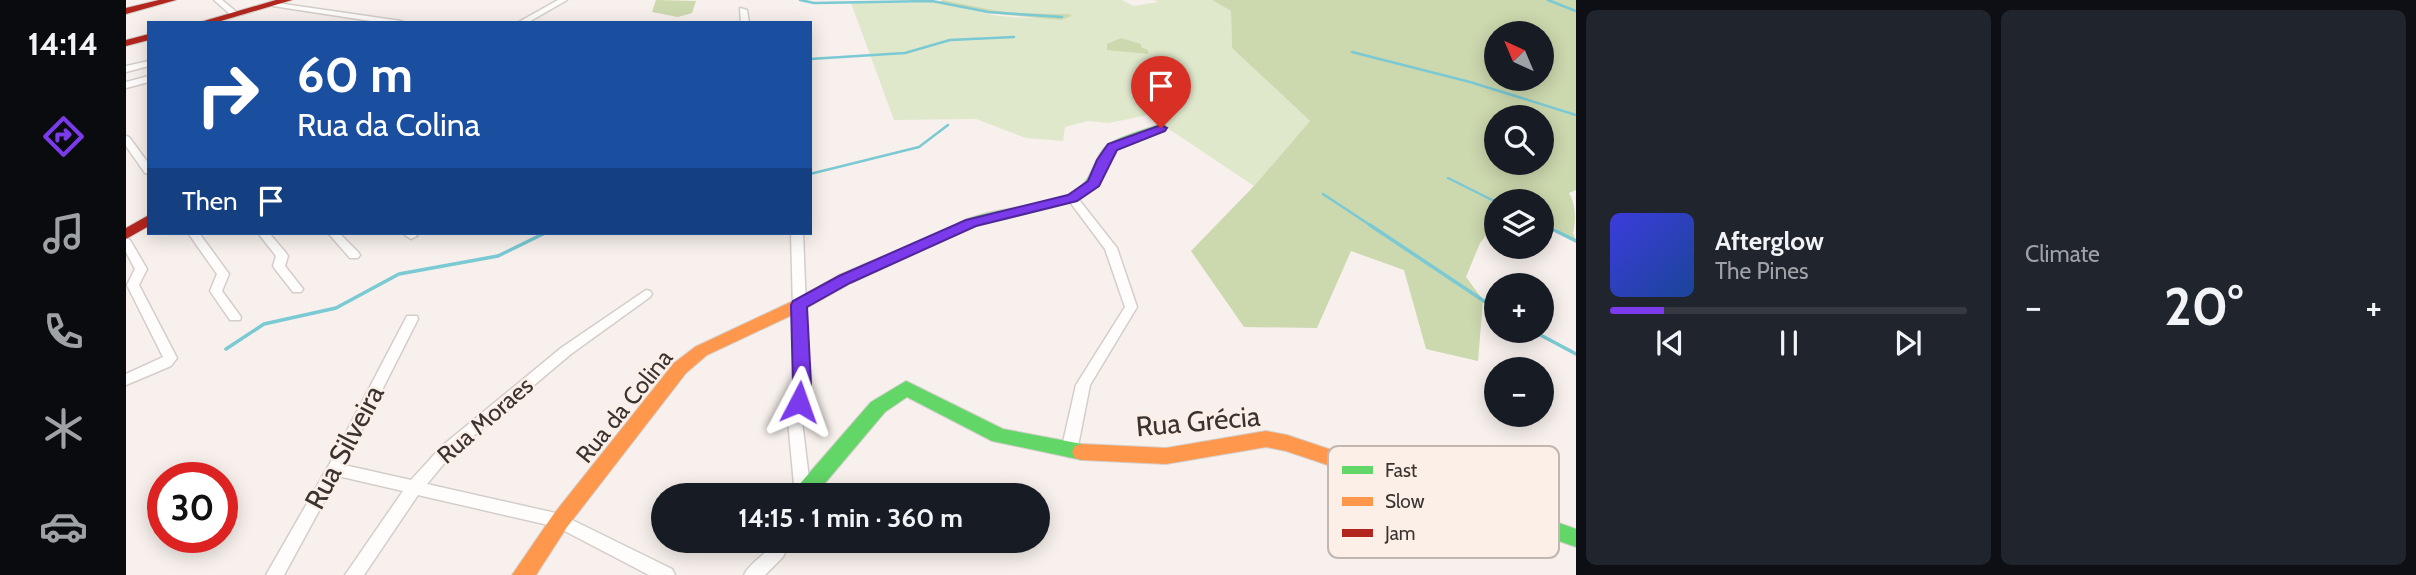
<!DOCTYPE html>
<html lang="en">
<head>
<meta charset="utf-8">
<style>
  :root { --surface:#171b24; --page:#20242c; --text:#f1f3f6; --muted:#9ea1a6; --line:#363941; --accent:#7c3aed }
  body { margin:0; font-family:Cabin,sans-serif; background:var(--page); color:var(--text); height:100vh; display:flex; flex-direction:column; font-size:26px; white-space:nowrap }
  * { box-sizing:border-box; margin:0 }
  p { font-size:23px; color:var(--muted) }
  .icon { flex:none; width:38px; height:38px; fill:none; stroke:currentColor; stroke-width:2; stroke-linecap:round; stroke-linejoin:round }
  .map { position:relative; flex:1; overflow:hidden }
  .panel { display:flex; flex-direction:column; gap:10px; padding:10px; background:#0d0f14; width:840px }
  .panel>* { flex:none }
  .guide { position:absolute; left:21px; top:21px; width:665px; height:214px; border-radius:0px; box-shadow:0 4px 18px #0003; background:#1a4fa0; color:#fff; overflow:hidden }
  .needle { width:46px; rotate:316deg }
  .controls { position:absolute; left:1358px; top:21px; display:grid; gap:14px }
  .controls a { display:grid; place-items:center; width:70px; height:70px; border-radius:50%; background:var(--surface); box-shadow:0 4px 18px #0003; font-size:35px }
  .speed { position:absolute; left:21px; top:462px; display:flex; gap:14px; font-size:35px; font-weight:700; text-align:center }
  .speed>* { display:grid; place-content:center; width:91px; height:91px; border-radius:50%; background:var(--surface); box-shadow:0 4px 18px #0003; line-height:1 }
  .speed .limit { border:10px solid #d22; background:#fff; color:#111 }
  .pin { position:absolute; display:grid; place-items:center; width:60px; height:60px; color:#fff; margin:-72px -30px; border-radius:50% 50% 50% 0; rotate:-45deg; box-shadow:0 0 7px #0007 }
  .pin .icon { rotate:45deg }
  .me { position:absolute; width:77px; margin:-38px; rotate:4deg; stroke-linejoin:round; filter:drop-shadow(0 0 5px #0008) }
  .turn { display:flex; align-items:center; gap:24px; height:147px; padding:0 35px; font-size:32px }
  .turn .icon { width:91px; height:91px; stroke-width:2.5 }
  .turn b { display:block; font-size:49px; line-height:60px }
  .then { display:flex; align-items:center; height:66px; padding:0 35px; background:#0003; gap:14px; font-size:26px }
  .big { font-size:52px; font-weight:700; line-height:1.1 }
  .panel .card { flex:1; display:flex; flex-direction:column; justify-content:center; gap:10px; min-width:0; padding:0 24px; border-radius:10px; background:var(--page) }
  .song { display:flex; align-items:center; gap:21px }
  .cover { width:84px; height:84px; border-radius:10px; background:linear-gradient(135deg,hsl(240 70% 55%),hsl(220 70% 35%)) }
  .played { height:7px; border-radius:4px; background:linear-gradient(90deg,var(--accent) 15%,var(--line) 15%) }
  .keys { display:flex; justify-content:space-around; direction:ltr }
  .heat { display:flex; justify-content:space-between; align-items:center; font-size:38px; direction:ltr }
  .panel .tiles { flex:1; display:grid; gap:10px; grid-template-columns:repeat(2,1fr) }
  .trip { position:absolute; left:525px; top:483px; width:399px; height:70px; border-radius:35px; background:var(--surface); box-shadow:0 4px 18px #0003; font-weight:700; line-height:70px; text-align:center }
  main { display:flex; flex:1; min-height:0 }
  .dock { display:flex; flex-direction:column; width:126px; justify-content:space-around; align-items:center; background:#090b0e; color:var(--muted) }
  .dock .icon { width:49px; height:49px }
  .dock .selected { color:var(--accent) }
  .dock b { font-size:32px; color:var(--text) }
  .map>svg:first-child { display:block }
  .green { fill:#e0e8cc }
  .forest { fill:#ccd8ae; fill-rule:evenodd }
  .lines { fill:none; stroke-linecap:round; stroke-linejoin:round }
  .stream-far1 { stroke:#7ac9d3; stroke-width:2.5 }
  .stream { stroke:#7ac9d3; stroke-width:3.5 }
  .street-casing { stroke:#d4cecb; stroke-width:3 }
  .fast-casing { stroke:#d4cecb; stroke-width:2 }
  .slow-casing { stroke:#d4cecb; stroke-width:2 }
  .jam-casing { stroke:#d4cecb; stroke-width:2 }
  .street { fill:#fefdfc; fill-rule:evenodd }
  .fast { fill:#63d668; fill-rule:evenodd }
  .slow { fill:#ff974d; fill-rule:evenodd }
  .jam { fill:#b3261e; fill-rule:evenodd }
  .route { fill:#7c3aed; stroke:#51269a; stroke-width:2 }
  .labels { text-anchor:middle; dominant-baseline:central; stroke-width:5; stroke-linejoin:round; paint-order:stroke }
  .street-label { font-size:24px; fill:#393431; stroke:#fcefe7 }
  .near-street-label { font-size:28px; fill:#393431; stroke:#fcefe7 }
  .key { fill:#fcefe7; stroke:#c2b7b0; stroke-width:2 }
  .key-label { font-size:19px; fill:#393431 }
</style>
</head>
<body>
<main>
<nav class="dock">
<b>14:14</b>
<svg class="icon selected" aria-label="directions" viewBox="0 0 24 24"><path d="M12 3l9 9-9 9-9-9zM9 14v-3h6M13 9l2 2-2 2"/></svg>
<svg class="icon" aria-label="music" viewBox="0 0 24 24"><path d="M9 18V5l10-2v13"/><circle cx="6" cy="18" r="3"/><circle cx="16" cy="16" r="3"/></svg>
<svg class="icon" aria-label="phone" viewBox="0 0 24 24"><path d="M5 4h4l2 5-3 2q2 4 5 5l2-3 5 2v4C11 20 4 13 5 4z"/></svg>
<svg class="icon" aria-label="climate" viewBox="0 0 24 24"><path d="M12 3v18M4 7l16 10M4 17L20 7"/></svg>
<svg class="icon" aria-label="car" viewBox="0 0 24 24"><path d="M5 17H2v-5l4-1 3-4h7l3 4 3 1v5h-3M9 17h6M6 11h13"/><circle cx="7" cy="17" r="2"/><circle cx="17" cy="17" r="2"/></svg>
</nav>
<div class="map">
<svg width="1450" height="575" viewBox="0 0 1450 575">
  <rect width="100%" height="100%" fill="#f7f0ec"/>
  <!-- green -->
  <path class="green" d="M790 0C815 0 831 7 857 13 885 19 915 19 943 14L883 13 817 0H996L1008 6 1032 2 1028 0H1086L1105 11 1106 48 1184 121 1128 186 1022 115 983 123 962 121 939 127 937 141 900 138 850 119 768 120 725 3H789Z"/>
  <!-- forest -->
  <path class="forest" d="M530 0 570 1 566 13 552 17 526 12Z
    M817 0 883 13 943 14 946 16 935 20 860 13 813 2Z
    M1086 0H1450V190L1443 193C1450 205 1450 220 1447 233L1450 241 1416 220V201H1370V223L1354 243 1340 277 1357 300 1352 361 1300 349 1278 270 1225 251 1191 328 1118 327 1065 251 1128 186 1184 121 1106 48 1105 11ZM1416 33V79H1370V33ZM1416 117V163H1370V117Z
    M995 38 1015 44V47L1022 50V54L981 50V44Z"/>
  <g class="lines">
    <!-- stream-far1 -->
    <path class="stream-far1" d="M674 0 688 3 806 1 862 12 936 17
      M1422 0 1450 11
      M1226 52 1344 82 1450 115
      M684 59 779 53 824 40 888 37
      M684 174 793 147 822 125
      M1322 178 1370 202
      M1197 194 1247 227
      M1416 224 1422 227"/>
    <!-- stream -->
    <path class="stream" d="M1244 225 1370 309
      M1418 225 1450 241
      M1407 331 1450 354
      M100 349 138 324 210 308 273 274 372 256 419 233"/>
    <defs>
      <path id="street" d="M88 0H96L113 14 106 16Z
        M432 0H441L401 23H391Z
        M144 2 275 21 279 23H258L147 6 143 4Z
        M614 8 621 10 623 23H615Z
        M23 61V66L0 72V66Z
        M23 76V82L0 88V82Z
        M0 136 3 137 23 164V174L19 173 0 146Z
        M946 195 950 196 991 248 1011 307 964 385 951 451 948 455 943 457 938 455 935 451 950 385 999 307 979 249 941 198Z
        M62 233H73L103 274 96 291 115 317 114 320H104L84 291 91 274Z
        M132 233H143L160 253 162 256 159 266 177 289 175 292H167L149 269 147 266 150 256Z
        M202 233H213L232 252 234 255 232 258H224Z
        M276 233H288L291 236 285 239Z
        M665 233H677L683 384 676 421 685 495H669L662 421 669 384Z
        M0 238 4 240 21 269 13 285 51 358 45 366 0 385V374L37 357 1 285 9 269 0 252Z
        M520 290 524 291 526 294 524 297 445 354 326 454 301 484 434 514 546 569 549 575H523L431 527 292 495 238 575H219L277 491 212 476 158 575H140L203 465 281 316H291L292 319 218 465 285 480 316 446 435 348Z
        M648 541H664L657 557 639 575H618C625 561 641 555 648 541Z"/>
      <path id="fast" d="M1035 124 1039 125V131L990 150 973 186 951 201 850 226 831 233 824 229C844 209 913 208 942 195 969 182 963 164 980 146 989 138 1023 128 1035 124Z
        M780 381 877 429 956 444 963 446 966 452 963 458 956 460 866 441 781 397 759 412 689 495H670L669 492 672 486 745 402Z
        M1273 473 1303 483 1335 488 1450 529V547L1335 506 1303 501 1266 487 1263 481 1266 475Z"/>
      <path id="slow" d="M831 225 838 229 836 232 725 283 679 309 581 355 560 373 441 527 410 575H386L427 515 548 363 569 347 667 301 713 275Z
        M1140 431 1161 435 1280 475 1283 481 1280 487 1273 489 1160 451 1140 447 1040 464 956 460 949 458 946 452 949 446 956 444 1040 448Z"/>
      <path id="jam" d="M33 0H50L0 14V8Z
        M150 0H166L88 23H71Z
        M23 34V40L0 46V40Z
        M23 215V226L0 239V228Z"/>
    </defs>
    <!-- street casing -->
    <use href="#street" class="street-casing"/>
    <!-- fast casing -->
    <use href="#fast" class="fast-casing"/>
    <!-- slow casing -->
    <use href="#slow" class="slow-casing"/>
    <!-- jam casing -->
    <use href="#jam" class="jam-casing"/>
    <!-- street -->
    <use href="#street" class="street"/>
    <!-- fast -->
    <use href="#fast" class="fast"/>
    <!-- slow -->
    <use href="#slow" class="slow"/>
    <!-- jam -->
    <use href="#jam" class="jam"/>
  </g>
  <!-- route -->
  <path class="route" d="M1035 125 1041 128 1039 131 991 150 973 186 951 201 850 226 724 283 681 307 685 384 679 407H666L663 402 667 384 665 305 667 301 713 276 840 220 942 195 962 181 971 160 982 144Z"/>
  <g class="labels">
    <!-- street labels -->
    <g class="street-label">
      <text transform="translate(498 406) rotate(-51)">Rua da Colina</text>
      <text transform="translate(359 420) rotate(-41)">Rua Moraes</text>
    </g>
    <!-- near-street labels -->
    <g class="near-street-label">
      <text transform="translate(1072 421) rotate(-5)">Rua Grécia</text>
      <text transform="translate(218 447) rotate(-62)">Rua Silveira</text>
    </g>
  </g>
  <!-- legend -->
  <rect x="1202" y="446" width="231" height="112" rx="10" class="key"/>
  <rect x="1216" y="466" width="31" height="8" fill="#63d668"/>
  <rect x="1216" y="497" width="31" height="9" fill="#ff974d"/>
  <rect x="1216" y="529" width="31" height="8" fill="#b3261e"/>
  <g class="key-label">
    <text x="1259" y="477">Fast</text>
    <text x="1259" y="508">Slow</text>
    <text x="1259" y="540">Jam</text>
  </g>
</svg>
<div class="controls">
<a><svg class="needle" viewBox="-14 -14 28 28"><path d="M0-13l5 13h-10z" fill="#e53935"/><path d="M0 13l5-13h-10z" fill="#9ea1a6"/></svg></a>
<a><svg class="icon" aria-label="search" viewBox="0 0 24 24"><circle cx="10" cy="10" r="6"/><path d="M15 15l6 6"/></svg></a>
<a><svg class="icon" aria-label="layers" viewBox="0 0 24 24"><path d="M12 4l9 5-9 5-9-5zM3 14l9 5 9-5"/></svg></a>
<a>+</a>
<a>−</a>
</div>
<div class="speed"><div class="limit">30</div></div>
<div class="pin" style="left:1035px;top:128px;background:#d93025"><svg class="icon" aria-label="arrive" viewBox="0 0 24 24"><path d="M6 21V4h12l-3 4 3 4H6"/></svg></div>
<svg class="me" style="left:673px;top:402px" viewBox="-20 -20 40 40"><path d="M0-17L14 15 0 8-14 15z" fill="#7c3aed" stroke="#fff" stroke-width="4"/></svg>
<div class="trip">14:15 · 1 min · 360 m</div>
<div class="guide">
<div class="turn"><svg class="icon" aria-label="right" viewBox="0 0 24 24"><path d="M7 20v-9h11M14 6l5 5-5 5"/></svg><div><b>60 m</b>Rua da Colina</div></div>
<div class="then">Then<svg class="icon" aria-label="arrive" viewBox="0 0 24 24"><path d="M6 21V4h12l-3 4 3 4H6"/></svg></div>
</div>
</div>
<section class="panel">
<div class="tiles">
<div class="card">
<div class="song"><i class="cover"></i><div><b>Afterglow</b><p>The Pines</p></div></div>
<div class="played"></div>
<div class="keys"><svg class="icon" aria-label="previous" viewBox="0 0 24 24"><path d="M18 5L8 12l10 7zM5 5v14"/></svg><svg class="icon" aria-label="pause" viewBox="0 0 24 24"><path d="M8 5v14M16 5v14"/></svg><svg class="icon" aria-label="next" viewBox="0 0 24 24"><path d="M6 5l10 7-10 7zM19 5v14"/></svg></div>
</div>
<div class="card"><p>Climate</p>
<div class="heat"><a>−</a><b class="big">20°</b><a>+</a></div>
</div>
</div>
</section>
</main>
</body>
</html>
